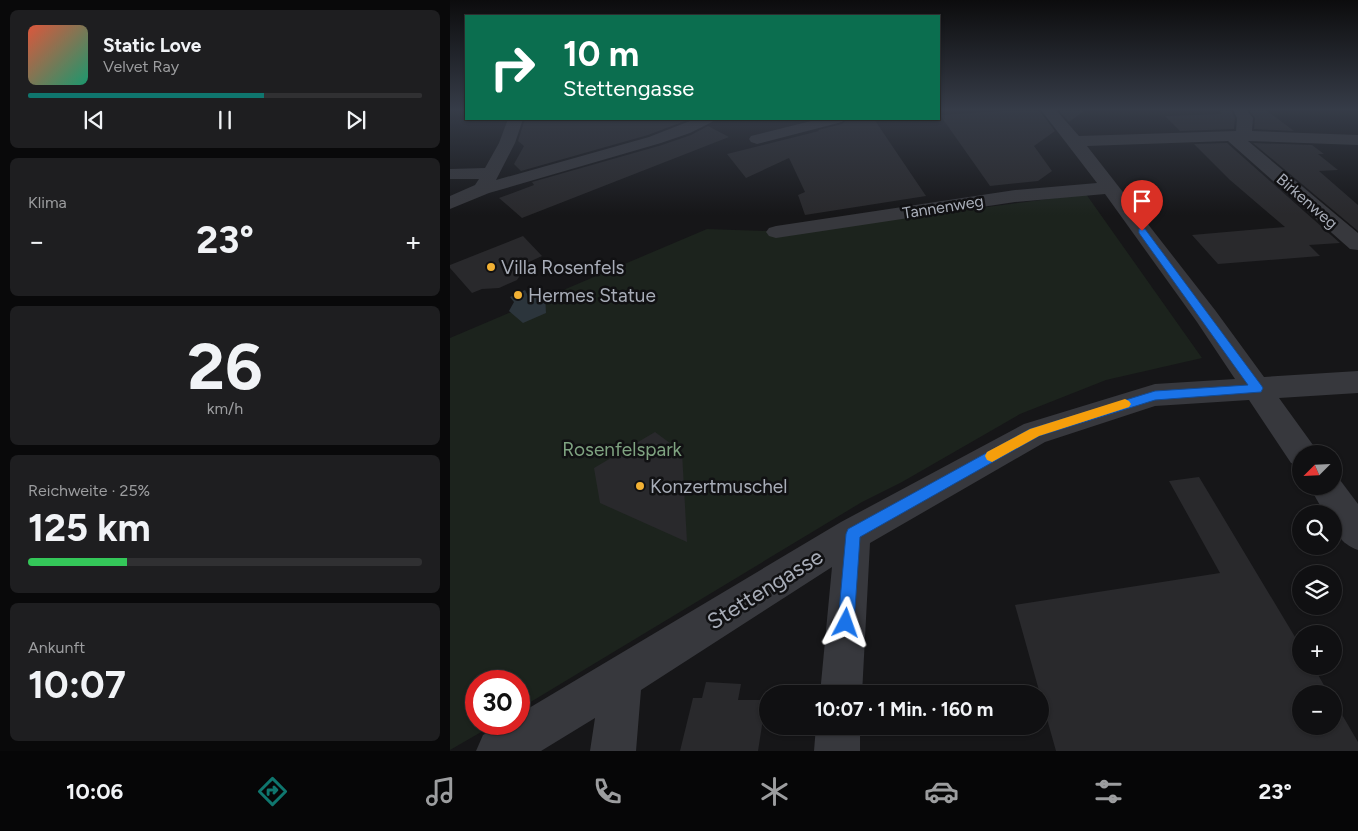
<!DOCTYPE html>
<html lang="de">
<head>
<meta charset="utf-8">
<style>
  :root { --surface:#101012; --page:#1e1e20; --text:#f1f3f6; --muted:#9c9d9f; --line:#303032; --accent:#0f766e }
  body { margin:0; font-family:Figtree,sans-serif; background:var(--page); color:var(--text); height:100vh; display:flex; flex-direction:column; font-size:19px; white-space:nowrap }
  * { box-sizing:border-box; margin:0 }
  p { font-size:16px; color:var(--muted) }
  .icon { flex:none; width:28px; height:28px; fill:none; stroke:currentColor; stroke-width:2; stroke-linecap:round; stroke-linejoin:round }
  .map { position:relative; flex:1; overflow:hidden }
  .panel { display:flex; flex-direction:column; gap:10px; padding:10px; background:#09090a; width:450px }
  .panel>* { flex:none }
  .hud { position:absolute; left:15px; top:15px; width:475px; height:105px; border-radius:0px; box-shadow:0 1px 4px #0004,0 0 0 1px var(--line); background:#0b6e4f; color:#fff; overflow:hidden }
  .needle { width:32px; rotate:246deg }
  .buttons { position:absolute; left:842px; top:445px; display:grid; gap:10px }
  .buttons a { display:grid; place-items:center; width:50px; height:50px; border-radius:50%; background:var(--surface); box-shadow:0 1px 4px #0004,0 0 0 1px var(--line); font-size:25px }
  .speed { position:absolute; left:15px; top:670px; display:flex; gap:10px; font-size:25px; font-weight:700; text-align:center }
  .speed>* { display:grid; place-content:center; width:65px; height:65px; border-radius:50%; background:var(--surface); box-shadow:0 1px 4px #0004,0 0 0 1px var(--line); line-height:1 }
  .speed .limit { border:8px solid #d22; background:#fff; color:#111 }
  .pin { position:absolute; display:grid; place-items:center; width:42px; height:42px; color:#fff; margin:-51px -21px; border-radius:50% 50% 50% 0; rotate:-45deg; box-shadow:0 0 5px #0007 }
  .pin .icon { rotate:45deg }
  .me { position:absolute; width:55px; margin:-28px; rotate:4deg; stroke-linejoin:round; filter:drop-shadow(0 0 4px #0008) }
  .turn { display:flex; align-items:center; gap:18px; height:105px; padding:0 15px; font-size:22px }
  .turn .icon { width:65px; height:65px; stroke-width:2.5 }
  .turn b { display:block; font-size:35px; line-height:42px }
  .big { font-size:38px; font-weight:700; line-height:1.1 }
  .panel .tile { flex:1; display:flex; flex-direction:column; justify-content:center; gap:8px; min-width:0; padding:0 18px; border-radius:8px; background:var(--page) }
  .panel .dial { align-items:center; gap:0 }
  .dial b { font-size:65px; line-height:1 }
  .song { display:flex; align-items:center; gap:15px }
  .cover { width:60px; height:60px; border-radius:8px; background:linear-gradient(135deg,hsl(10 70% 55%),hsl(160 70% 35%)) }
  .played { height:5px; border-radius:2px; background:linear-gradient(90deg,var(--accent) 60%,var(--line) 60%) }
  .keys { display:flex; justify-content:space-around; direction:ltr }
  .heat { display:flex; justify-content:space-between; align-items:center; font-size:28px; direction:ltr }
  .charge { height:8px; border-radius:4px; background:linear-gradient(90deg,#34c759 25%,var(--line) 0) }
  .trip { position:absolute; left:309px; top:685px; width:290px; height:50px; border-radius:25px; background:var(--surface); box-shadow:0 1px 4px #0004,0 0 0 1px var(--line); font-weight:700; line-height:50px; text-align:center }
  .tabs { display:flex; height:80px; justify-content:space-around; align-items:center; background:#060607; color:var(--muted) }
  .tabs .icon { width:35px; height:35px }
  .tabs .on { color:var(--accent) }
  .tabs b { font-size:22px; color:var(--text) }
  main { display:flex; flex:1; min-height:0 }
  .map>svg:first-child { display:block }
  .green { fill:#1c231d }
  .water { fill:#2c353c }
  .building { fill:#29292c }
  .lines { fill:none; stroke-linecap:round; stroke-linejoin:round }
  .street { fill:#37383d; fill-rule:evenodd }
  .route { fill:#1a73e8; stroke:#114b97 }
  .slow { fill:#f59e0b }
  .poi-dot { fill:#f2b134; stroke:#111113; stroke-width:2 }
  .labels { text-anchor:middle; dominant-baseline:central; stroke-width:5; stroke-linejoin:round; paint-order:stroke }
  .far-street-label { font-size:16px; fill:#a8adb8; stroke:#111113 }
  .poi-label { font-size:19px; fill:#a8adb8; stroke:#111113; text-anchor:start }
  .park-label { font-size:19px; fill:#7fa381; stroke:#111113 }
  .near-street-label { font-size:22px; fill:#a8adb8; stroke:#111113 }
</style>
</head>
<body>
<main>
<section class="panel">
<div class="tile">
<div class="song"><i class="cover"></i><div><b>Static Love</b><p>Velvet Ray</p></div></div>
<div class="played"></div>
<div class="keys"><svg class="icon" aria-label="previous" viewBox="0 0 24 24"><path d="M18 5L8 12l10 7zM5 5v14"/></svg><svg class="icon" aria-label="pause" viewBox="0 0 24 24"><path d="M8 5v14M16 5v14"/></svg><svg class="icon" aria-label="next" viewBox="0 0 24 24"><path d="M6 5l10 7-10 7zM19 5v14"/></svg></div>
</div>
<div class="tile"><p>Klima</p>
<div class="heat"><a>−</a><b class="big">23°</b><a>+</a></div>
</div>
<div class="tile dial"><b>26</b><p>km/h</p></div>
<div class="tile"><p>Reichweite · 25%</p><b class="big">125 km</b><div class="charge"></div></div>
<div class="tile"><p>Ankunft</p><b class="big">10:07</b></div>
</section>
<div class="map">
<svg width="908" height="751" viewBox="0 0 908 751">
  <rect width="100%" height="100%" fill="#161618"/>
  <!-- green -->
  <path class="green" d="M636 194 752 358 656 380 570 414 452 482 412 502 69 709V681H26V724H45L0 750V338L257 229 346 232Z"/>
  <!-- water -->
  <path class="water" d="M75 290 78 296 95 295 96 313 73 323 59 311 64 302 60 297Z"/>
  <!-- building -->
  <path class="building" d="M574 110H589L605 131 584 146 602 171 588 181 540 186 490 115Z
    M608 110H635L619 122Z
    M770 110H781L785 118 784 129 730 131 715 116 772 114Z
    M799 110H816L844 131 804 129 805 118Z
    M75 119H240L198 135 71 171 64 164 74 146 68 141Z
    M397 119H424L476 196 355 215 348 195 355 192 339 158 296 178 277 154 369 131 368 130 392 124Z
    M258 126 279 137 72 218 49 198 84 185 82 182 212 145 241 135Z
    M777 143 890 243 859 245 870 256 768 264 742 235 835 227 780 180 744 144Z
    M803 143 862 145 874 154H868L888 170 869 171 908 205V231Z
    M73 236 92 256 79 262 67 280 49 288 32 289 22 293 0 268V265Z
    M205 432 232 452 237 542 150 503 144 468Z
    M749 477 851 647V666H863L879 694H851V726H884V701L908 742V751H606L565 605 770 573 719 481Z
    M256 682 291 684 288 700H316L308 751H230L243 698H252Z"/>
  <g class="lines">
    <!-- street -->
    <path class="street" d="M591 110H606L629 136 786 131 787 118 783 110H797L803 118 802 131 908 135V145L798 141 908 233V250L900 249 778 141 637 146 765 310 814 377 908 371V393L829 398 863 445 868 454H851V467L841 463 799 400 705 406 595 442 420 543 412 694H370L382 567 191 690 186 751H140L145 718 91 751H26L33 735 52 724H69V714L391 522 574 424 705 384 785 379 747 322 655 194 565 202 326 238 319 236 316 232 319 228 326 226 565 190 647 183Z
      M58 119H73L65 143 46 180 199 137 245 119H265L262 122 240 133 211 143 39 193 0 209V196L25 185 29 179H0V169L35 168 49 143Z
      M369 119H395L392 122 307 144 301 142 299 139 301 136Z
      M884 475 887 476 908 504V550C890 543 884 533 884 514H875L859 486H884Z
      M366 726H410V751H364Z"/>
  </g>
  <!-- sky -->
  <linearGradient id="sky" x2="0" y2="1"><stop stop-color="#0c0c0d"/><stop offset="0.51" stop-color="#363c48"/><stop offset="1" stop-color="#363c48" stop-opacity="0"/></linearGradient>
  <rect width="908" height="215" fill="url(#sky)"/>
  <!-- route -->
  <path class="route" d="M689 229H695L811 385 813 388 811 392 705 400 589 436 410 537 404 623 402 628 396 631 390 628 388 623 396 534 398 529 580 429 705 391 798 385 689 233Z"/>
  <!-- slow -->
  <path class="slow" d="M675 399 679 401 681 404 679 407 589 436 542 462 537 460 535 456 537 452 580 429Z"/>
  <!-- markers -->
  <g class="poi-dot">
    <circle cx="41" cy="267" r="5"/>
    <circle cx="68" cy="295" r="5"/>
    <circle cx="190" cy="486" r="5"/>
  </g>
  <g class="labels">
    <!-- far-street labels -->
    <g class="far-street-label">
      <text transform="translate(857 201) rotate(41)">Birkenweg</text>
      <text transform="translate(493 207) rotate(-9)">Tannenweg</text>
    </g>
    <!-- poi labels -->
    <g class="poi-label">
      <text x="51" y="267">Villa Rosenfels</text>
      <text x="78" y="295">Hermes Statue</text>
      <text x="200" y="486">Konzertmuschel</text>
    </g>
    <!-- park labels -->
    <g class="park-label">
      <text x="172" y="449">Rosenfelspark</text>
    </g>
    <!-- near-street labels -->
    <g class="near-street-label">
      <text transform="translate(315 589) rotate(-32)">Stettengasse</text>
    </g>
  </g>
</svg>
<div class="buttons">
<a><svg class="needle" viewBox="-14 -14 28 28"><path d="M0-13l5 13h-10z" fill="#e53935"/><path d="M0 13l5-13h-10z" fill="#9c9d9f"/></svg></a>
<a><svg class="icon" aria-label="search" viewBox="0 0 24 24"><circle cx="10" cy="10" r="6"/><path d="M15 15l6 6"/></svg></a>
<a><svg class="icon" aria-label="layers" viewBox="0 0 24 24"><path d="M12 4l9 5-9 5-9-5zM3 14l9 5 9-5"/></svg></a>
<a>+</a>
<a>−</a>
</div>
<div class="speed"><div class="limit">30</div></div>
<div class="pin" style="left:692px;top:231px;background:#d93025"><svg class="icon" aria-label="arrive" viewBox="0 0 24 24"><path d="M6 21V4h12l-3 4 3 4H6"/></svg></div>
<svg class="me" style="left:396px;top:623px" viewBox="-20 -20 40 40"><path d="M0-17L14 15 0 8-14 15z" fill="#1a73e8" stroke="#fff" stroke-width="4"/></svg>
<div class="trip">10:07 · 1 Min. · 160 m</div>
<div class="hud">
<div class="turn"><svg class="icon" aria-label="right" viewBox="0 0 24 24"><path d="M7 20v-9h11M14 6l5 5-5 5"/></svg><div><b>10 m</b>Stettengasse</div></div>
</div>
</div>
</main>
<nav class="tabs">
<b>10:06</b>
<svg class="icon on" aria-label="directions" viewBox="0 0 24 24"><path d="M12 3l9 9-9 9-9-9zM9 14v-3h6M13 9l2 2-2 2"/></svg>
<svg class="icon" aria-label="music" viewBox="0 0 24 24"><path d="M9 18V5l10-2v13"/><circle cx="6" cy="18" r="3"/><circle cx="16" cy="16" r="3"/></svg>
<svg class="icon" aria-label="phone" viewBox="0 0 24 24"><path d="M5 4h4l2 5-3 2q2 4 5 5l2-3 5 2v4C11 20 4 13 5 4z"/></svg>
<svg class="icon" aria-label="climate" viewBox="0 0 24 24"><path d="M12 3v18M4 7l16 10M4 17L20 7"/></svg>
<svg class="icon" aria-label="car" viewBox="0 0 24 24"><path d="M5 17H2v-5l4-1 3-4h7l3 4 3 1v5h-3M9 17h6M6 11h13"/><circle cx="7" cy="17" r="2"/><circle cx="17" cy="17" r="2"/></svg>
<svg class="icon" aria-label="filters" viewBox="0 0 24 24"><path d="M4 7h16M4 17h16"/><circle cx="9" cy="7" r="2"/><circle cx="15" cy="17" r="2"/></svg>
<b>23°</b>
</nav>
</body>
</html>
